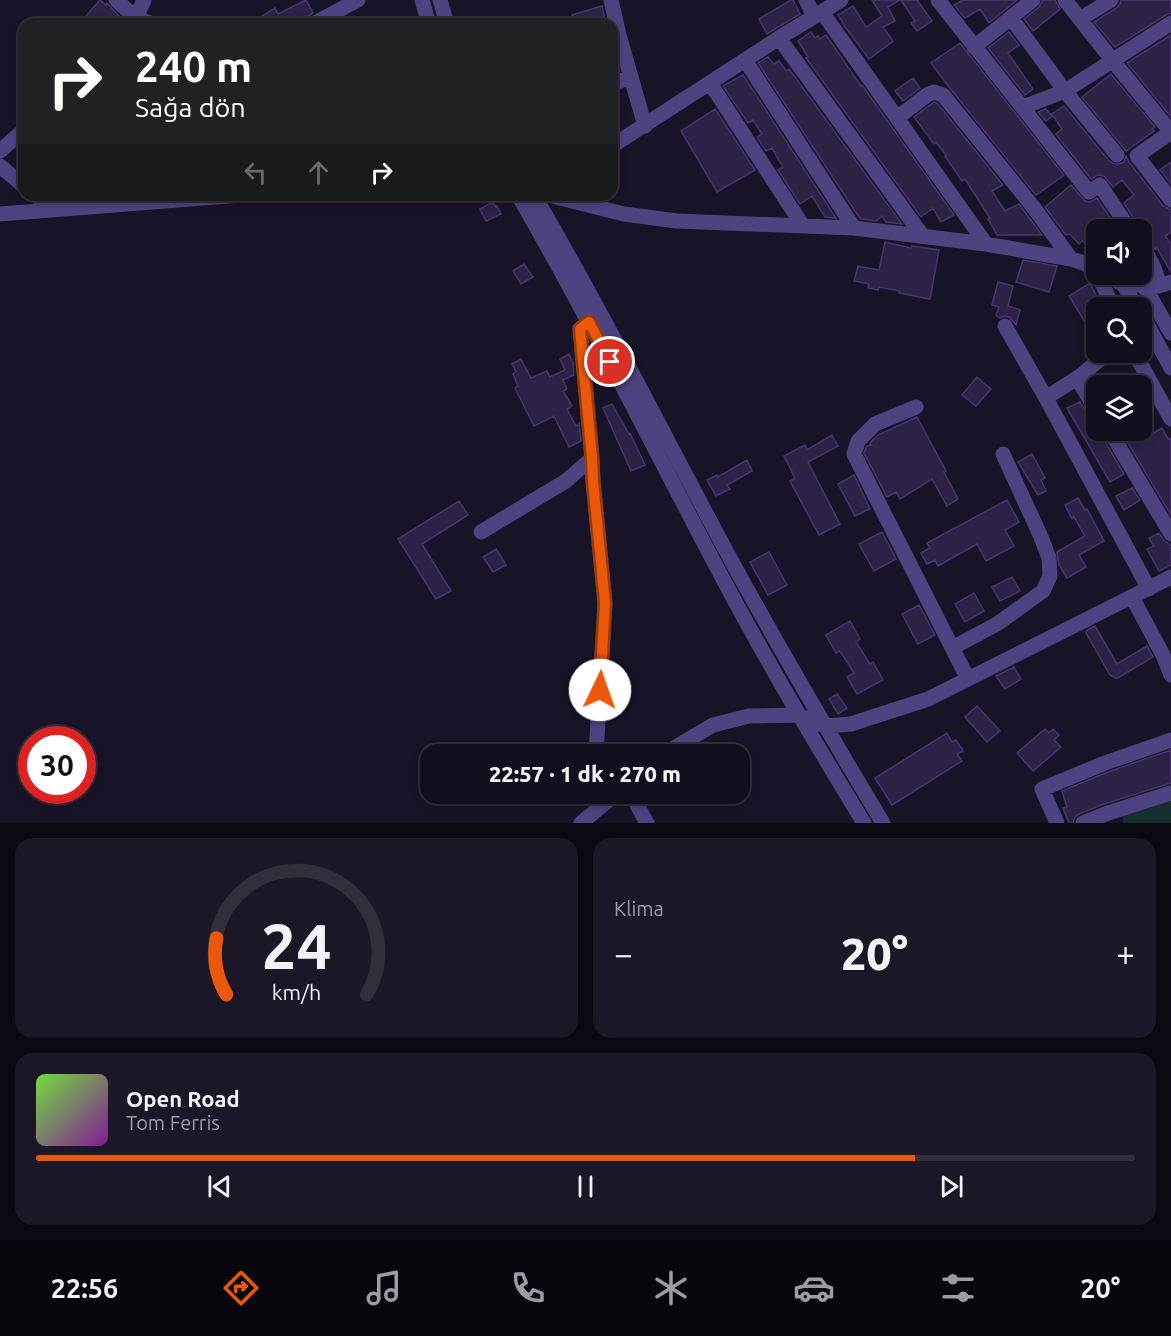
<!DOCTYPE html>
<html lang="tr">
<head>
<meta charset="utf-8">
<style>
  :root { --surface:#130e1d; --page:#1c1726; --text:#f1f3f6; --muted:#9d9ca4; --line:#322e3b; --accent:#ea580c }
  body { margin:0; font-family:Ubuntu,sans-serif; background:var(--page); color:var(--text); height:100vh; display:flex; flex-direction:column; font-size:22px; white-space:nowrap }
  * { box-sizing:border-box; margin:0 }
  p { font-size:20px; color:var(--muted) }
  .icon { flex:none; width:33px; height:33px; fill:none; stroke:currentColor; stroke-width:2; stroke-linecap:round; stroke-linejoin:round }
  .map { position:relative; height:823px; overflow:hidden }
  .sheet { display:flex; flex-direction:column; gap:15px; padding:15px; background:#0a0810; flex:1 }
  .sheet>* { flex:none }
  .guide { position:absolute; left:18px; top:18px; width:600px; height:183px; border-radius:18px; box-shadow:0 3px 9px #0003,0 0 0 2px var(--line); background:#202124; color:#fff; overflow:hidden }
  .buttons { position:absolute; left:1086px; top:219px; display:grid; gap:12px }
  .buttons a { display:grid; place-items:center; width:66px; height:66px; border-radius:12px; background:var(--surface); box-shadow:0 3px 9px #0003,0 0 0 2px var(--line); font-size:30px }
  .speed { position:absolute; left:18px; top:726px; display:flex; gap:12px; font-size:30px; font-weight:700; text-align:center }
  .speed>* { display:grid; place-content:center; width:78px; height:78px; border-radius:50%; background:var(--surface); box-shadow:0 3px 9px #0003,0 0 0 2px var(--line); line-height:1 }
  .speed .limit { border:9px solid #d22; background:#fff; color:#111 }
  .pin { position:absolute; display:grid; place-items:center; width:51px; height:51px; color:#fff; margin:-26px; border:3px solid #fff; border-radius:50%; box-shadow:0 2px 6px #0007 }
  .me { position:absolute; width:66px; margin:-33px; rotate:3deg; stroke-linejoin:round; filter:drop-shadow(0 0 4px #0008) }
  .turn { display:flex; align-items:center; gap:21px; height:126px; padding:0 18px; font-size:27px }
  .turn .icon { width:78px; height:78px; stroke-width:2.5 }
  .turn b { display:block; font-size:42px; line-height:51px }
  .lanes { display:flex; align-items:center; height:57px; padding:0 18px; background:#0003; justify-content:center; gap:30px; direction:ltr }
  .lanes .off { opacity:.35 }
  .big { font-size:45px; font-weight:800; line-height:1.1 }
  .sheet .card { flex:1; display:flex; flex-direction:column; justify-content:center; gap:9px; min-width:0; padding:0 21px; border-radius:18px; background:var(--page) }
  .sheet .dial { align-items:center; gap:0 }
  .dial svg { height:156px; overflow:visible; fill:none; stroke:var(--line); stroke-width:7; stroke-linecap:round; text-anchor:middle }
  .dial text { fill:var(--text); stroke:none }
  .song { display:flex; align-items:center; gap:18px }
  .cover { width:72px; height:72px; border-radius:9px; background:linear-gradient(135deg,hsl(100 70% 55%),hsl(290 70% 35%)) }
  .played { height:6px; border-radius:3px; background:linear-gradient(90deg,var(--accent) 80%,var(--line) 80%) }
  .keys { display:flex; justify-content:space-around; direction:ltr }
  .heat { display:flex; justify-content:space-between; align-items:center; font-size:33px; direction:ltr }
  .sheet .tiles { flex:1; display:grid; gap:15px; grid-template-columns:1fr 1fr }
  .card:last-child { grid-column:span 2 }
  .trip { position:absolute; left:420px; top:744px; width:330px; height:60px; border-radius:18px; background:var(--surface); box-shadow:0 3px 9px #0003,0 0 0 2px var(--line); font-weight:800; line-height:60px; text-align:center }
  .dock { display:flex; height:96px; justify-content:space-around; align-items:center; background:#08060c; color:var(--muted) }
  .dock .icon { width:42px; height:42px }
  .dock .on { color:var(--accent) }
  .dock b { font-size:27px; color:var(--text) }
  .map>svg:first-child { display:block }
  .green { fill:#162e30 }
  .building { fill:#2d2146; stroke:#483570; stroke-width:1.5 }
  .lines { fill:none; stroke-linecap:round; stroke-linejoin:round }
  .minor { stroke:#4d4381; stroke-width:15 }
  .route-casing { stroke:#983908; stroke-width:15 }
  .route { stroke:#ea580c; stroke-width:10 }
</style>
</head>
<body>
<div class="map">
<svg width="1171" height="823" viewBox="0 0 1171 823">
  <rect width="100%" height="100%" fill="#191327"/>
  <!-- green -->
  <path class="green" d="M1171 798V823H1124L1122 814Z"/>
  <!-- building -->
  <path class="building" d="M100 0 106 5 107 3 119 16 112 24H79Z
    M306 0 313 13 308 16 304 21 299 24H249L275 8 278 14Z
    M791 0H793L800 14 767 34 759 19Z
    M872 0H900L888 7 895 21 883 27 893 41 869 59 843 24H844L838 15 853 6 866 27 882 16Z
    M901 0H917L932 21 917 31 911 23 915 21Z
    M963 0H1017L989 23 980 9 965 18 954 5Z
    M1043 0H1055L1060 9 1033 31 1024 19 1039 7Z
    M1121 0H1171V13L1166 15 1115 47 1094 22 1117 8 1120 4Z
    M602 6 606 24H575L572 15Z
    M811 32 815 38 818 36 820 39 826 35 861 86 862 85 954 215 941 222 933 208 921 217 806 58 808 57 798 41Z
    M1009 32 1019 45 1008 53 1033 89 1025 95 988 48Z
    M1171 35V117L1127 63Z
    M960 43 1064 175 1036 195 949 87 931 63Z
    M768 57 774 64 779 61 786 71 789 69 902 224 886 222 882 216 876 221 861 219 857 214 758 63Z
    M1111 74 1155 127 1152 129 1154 131 1126 151 1082 97Z
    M743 75 836 218 825 217 812 196 800 204 778 170 783 167 772 148 766 151 757 137 762 134 753 120 748 123 723 86Z
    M913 78 920 88 903 101 895 91Z
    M934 102 937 103 1003 185 992 191 1005 211 1019 204 1042 235H997L988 219 990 218 965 179 962 181 945 156 946 155 936 142 934 144 914 117Z
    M1064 106 1109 161 1114 164H1119L1124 162 1126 156 1129 162 1163 206 1171 210V232L1165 236 1171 244V272L1157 248 1155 249 1150 240 1145 237 1124 203 1134 195 1122 180 1113 187 1104 176 1098 175 1091 179 1056 134 1062 129 1052 114Z
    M715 109 755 170 717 192 681 131Z
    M1046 109 1052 116 1046 121 1038 112Z
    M1171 162V184L1160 170Z
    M1071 185 1085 201 1090 202 1097 198 1118 230H1096V251L1082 241 1079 244 1070 234 1066 235 1045 207Z
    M493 202 496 207 497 206 501 214 486 221 480 209Z
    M885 242 911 248 912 246 939 250 930 299 899 293 900 291 879 287 878 290 868 288 869 284 854 281 858 266 879 270Z
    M1023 260 1057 266 1049 292 1016 282Z
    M524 264 533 277 521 284 513 271Z
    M998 282 1013 286 1008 306 1020 310 1016 325 1009 317 1004 316 1000 318 996 315 999 307 992 305Z
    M1090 283 1102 308H1096V329L1091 332 1069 296Z
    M569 354 573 363 574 375 563 380 567 389 563 391 572 406 567 409 576 426 579 424 581 441 569 447 554 416 534 426 515 388 518 386 513 374 516 372 512 364 521 359 531 378 547 371 550 377 565 370 560 359Z
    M977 377 991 389 976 406 962 395Z
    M1080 402 1088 415 1092 419 1096 420V430H1099L1101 435 1124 474 1110 482 1067 408Z
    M612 404 629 434 630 433 645 465 631 471 603 408Z
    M917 417 946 471 944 472 958 499 947 506 932 479 900 499 896 492 887 497 864 453 867 446 871 445 870 443 878 435Z
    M1162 428 1168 439 1171 438V515L1122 433 1127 430H1138L1143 439Z
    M832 435 838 446 808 462 840 524 819 535 790 481 795 478 784 456 805 445 807 450Z
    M1032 454 1045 478 1041 480 1046 491 1038 495 1018 462Z
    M747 460 752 471 727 485 730 489 716 496 707 480 717 475 718 477Z
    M854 475 870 509 855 516 838 484Z
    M1132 488 1140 500 1124 510 1116 496Z
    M1078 498 1085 510 1087 509 1104 541 1079 555 1086 567 1067 578 1059 565 1057 552 1085 536 1074 517 1072 519 1065 505Z
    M1007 500 1019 522 1005 530 1014 546 986 561 977 544 938 566 935 560 927 564 921 553 930 548 927 543Z
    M459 501 468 515 422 544 451 591 436 599 398 539Z
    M882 532 896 559 874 571 859 544Z
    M1159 533 1163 539 1171 546V565L1159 571 1147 549 1154 546 1149 538Z
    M496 549 506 565 493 572 483 557Z
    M769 552 787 585 768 595 750 562Z
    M1012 577 1020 591 1000 601 992 587Z
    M974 593 984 611 965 622 955 604Z
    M919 605 935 635 918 644 902 614Z
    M850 621 860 639 856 642 870 664 873 662 883 680 857 694 847 677 854 673 840 651 836 653 826 635Z
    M1095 626 1117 664 1147 646 1153 657 1118 678H1115L1110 675 1086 633 1087 630Z
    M1014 667 1021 679 1005 689 996 676Z
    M837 694 847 708 838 714 829 699Z
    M977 706 1000 731 987 742 965 717Z
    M1045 729 1049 733 1053 729 1059 735 1054 740 1061 747 1033 771 1017 753Z
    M947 733 952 742 956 740 963 751 957 754 962 761 892 805 875 778Z
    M1171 750V783L1104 804 1079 814 1075 817 1073 823H1069L1063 808 1067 807 1062 791 1108 772Z"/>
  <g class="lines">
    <!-- minor -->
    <path class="minor" d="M116 0 136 18 153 24
      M422 0 429 24
      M440 0 447 24
      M611 0 619 35
      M806 0 814 16
      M938 0 1089 192 1100 185 1130 230
      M1065 0 1113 61 1171 132 1137 156 1171 200
      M822 12 986 244
      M1011 18 1065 91 1117 155
      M1080 19 1111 0
      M131 24 136 18 144 0
      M313 24 358 0
      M612 37 619 35 645 126
      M779 38 922 235
      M974 47 1033 0
      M745 60 854 228
      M710 83 803 226
      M612 84 631 77
      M1023 107 1065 91 1171 23
      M897 118 927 95 934 92 943 95 1034 208 1071 259
      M612 146 779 38 841 0
      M0 151 24 130
      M0 166 24 186
      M35 195 52 210
      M518 195C591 321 655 451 723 579 767 662 815 743 864 823
      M534 195C606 318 669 446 737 571 784 656 833 740 883 823
      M548 195 624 214 677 221 854 228 986 244 1071 259 1084 263 1096 271
      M0 214 241 195
      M1142 246C1150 259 1157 271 1159 286
      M1098 274 1113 308
      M1104 274 1123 284 1159 286 1171 282
      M1123 284 1137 308
      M1144 286 1171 333
      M1142 315 1171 368
      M589 322 580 329 592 458 593 481 605 603 596 754
      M1005 326 1046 398 1149 589
      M1134 352 1171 419
      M1077 378 1096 410
      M1046 398 1080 376 1109 352
      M916 407 875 424 858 441 854 454 968 679
      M1109 430 1171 534
      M481 532 566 481 592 458
      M1132 597 1163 655 1171 675
      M952 648 997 624 1043 591 1050 576 1049 558 1041 537 1003 454
      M664 754 713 725 749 716 798 715 825 726 851 724 928 699 1171 577
      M631 794 647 823
      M581 823 616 794
      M1057 823 1042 789 1105 763 1171 740
      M1083 823 1108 813 1171 793"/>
  </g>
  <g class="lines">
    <defs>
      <path id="route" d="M600 690 605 603 593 481 592 458 580 329 589 322 610 362"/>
    </defs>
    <!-- route casing -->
    <use href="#route" class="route-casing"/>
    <!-- route -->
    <use href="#route" class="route"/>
  </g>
</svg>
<div class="buttons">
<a><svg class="icon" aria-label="sound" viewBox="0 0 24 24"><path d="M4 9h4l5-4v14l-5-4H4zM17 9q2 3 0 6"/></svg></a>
<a><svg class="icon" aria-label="search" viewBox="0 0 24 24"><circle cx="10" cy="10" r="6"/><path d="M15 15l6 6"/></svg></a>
<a><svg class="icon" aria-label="layers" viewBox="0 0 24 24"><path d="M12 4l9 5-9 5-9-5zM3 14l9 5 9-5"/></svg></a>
</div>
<div class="speed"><div class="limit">30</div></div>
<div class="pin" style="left:610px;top:362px;background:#d93025"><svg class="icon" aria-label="arrive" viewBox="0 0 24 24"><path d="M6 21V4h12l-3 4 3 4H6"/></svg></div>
<svg class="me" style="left:600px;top:690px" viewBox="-20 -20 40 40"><circle r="19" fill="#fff"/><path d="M0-13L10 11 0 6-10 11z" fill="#ea580c"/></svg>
<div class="trip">22:57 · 1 dk · 270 m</div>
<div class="guide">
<div class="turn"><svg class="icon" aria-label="right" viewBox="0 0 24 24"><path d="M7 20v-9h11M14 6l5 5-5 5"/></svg><div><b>240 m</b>Sağa dön</div></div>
<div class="lanes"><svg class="icon off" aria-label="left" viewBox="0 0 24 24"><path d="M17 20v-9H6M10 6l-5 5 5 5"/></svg><svg class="icon off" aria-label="ahead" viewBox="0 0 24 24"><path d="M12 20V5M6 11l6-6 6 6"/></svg><svg class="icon" aria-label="right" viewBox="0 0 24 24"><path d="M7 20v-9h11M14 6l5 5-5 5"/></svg></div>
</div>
</div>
<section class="sheet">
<div class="tiles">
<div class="card dial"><svg viewBox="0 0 100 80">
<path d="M14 69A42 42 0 1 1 86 69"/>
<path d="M14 69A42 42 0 0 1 9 40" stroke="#ea580c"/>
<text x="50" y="56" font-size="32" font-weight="700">24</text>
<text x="50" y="72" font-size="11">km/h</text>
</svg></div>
<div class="card"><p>Klima</p>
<div class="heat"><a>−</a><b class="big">20°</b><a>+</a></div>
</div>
<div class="card">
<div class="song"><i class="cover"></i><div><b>Open Road</b><p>Tom Ferris</p></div></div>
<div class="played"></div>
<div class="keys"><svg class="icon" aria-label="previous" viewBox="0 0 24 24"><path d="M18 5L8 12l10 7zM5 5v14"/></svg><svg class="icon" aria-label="pause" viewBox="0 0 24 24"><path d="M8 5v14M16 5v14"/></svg><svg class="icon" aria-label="next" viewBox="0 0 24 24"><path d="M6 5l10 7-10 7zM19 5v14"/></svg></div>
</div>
</div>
</section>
<nav class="dock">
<b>22:56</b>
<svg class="icon on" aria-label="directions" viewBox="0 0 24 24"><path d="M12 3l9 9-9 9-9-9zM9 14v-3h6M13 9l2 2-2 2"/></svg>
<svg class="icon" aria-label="music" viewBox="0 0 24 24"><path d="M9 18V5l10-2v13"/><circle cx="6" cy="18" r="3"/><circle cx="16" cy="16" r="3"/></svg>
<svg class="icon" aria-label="phone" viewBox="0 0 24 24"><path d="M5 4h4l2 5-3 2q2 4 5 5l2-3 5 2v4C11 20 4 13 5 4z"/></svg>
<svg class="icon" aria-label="climate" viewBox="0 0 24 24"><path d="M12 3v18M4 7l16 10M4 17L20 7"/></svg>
<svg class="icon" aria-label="car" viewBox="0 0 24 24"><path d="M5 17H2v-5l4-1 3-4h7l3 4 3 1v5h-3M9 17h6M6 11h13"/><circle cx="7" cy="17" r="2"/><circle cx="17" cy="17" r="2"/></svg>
<svg class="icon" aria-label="filters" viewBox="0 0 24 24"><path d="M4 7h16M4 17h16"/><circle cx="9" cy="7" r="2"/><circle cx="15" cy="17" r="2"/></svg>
<b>20°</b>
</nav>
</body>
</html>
